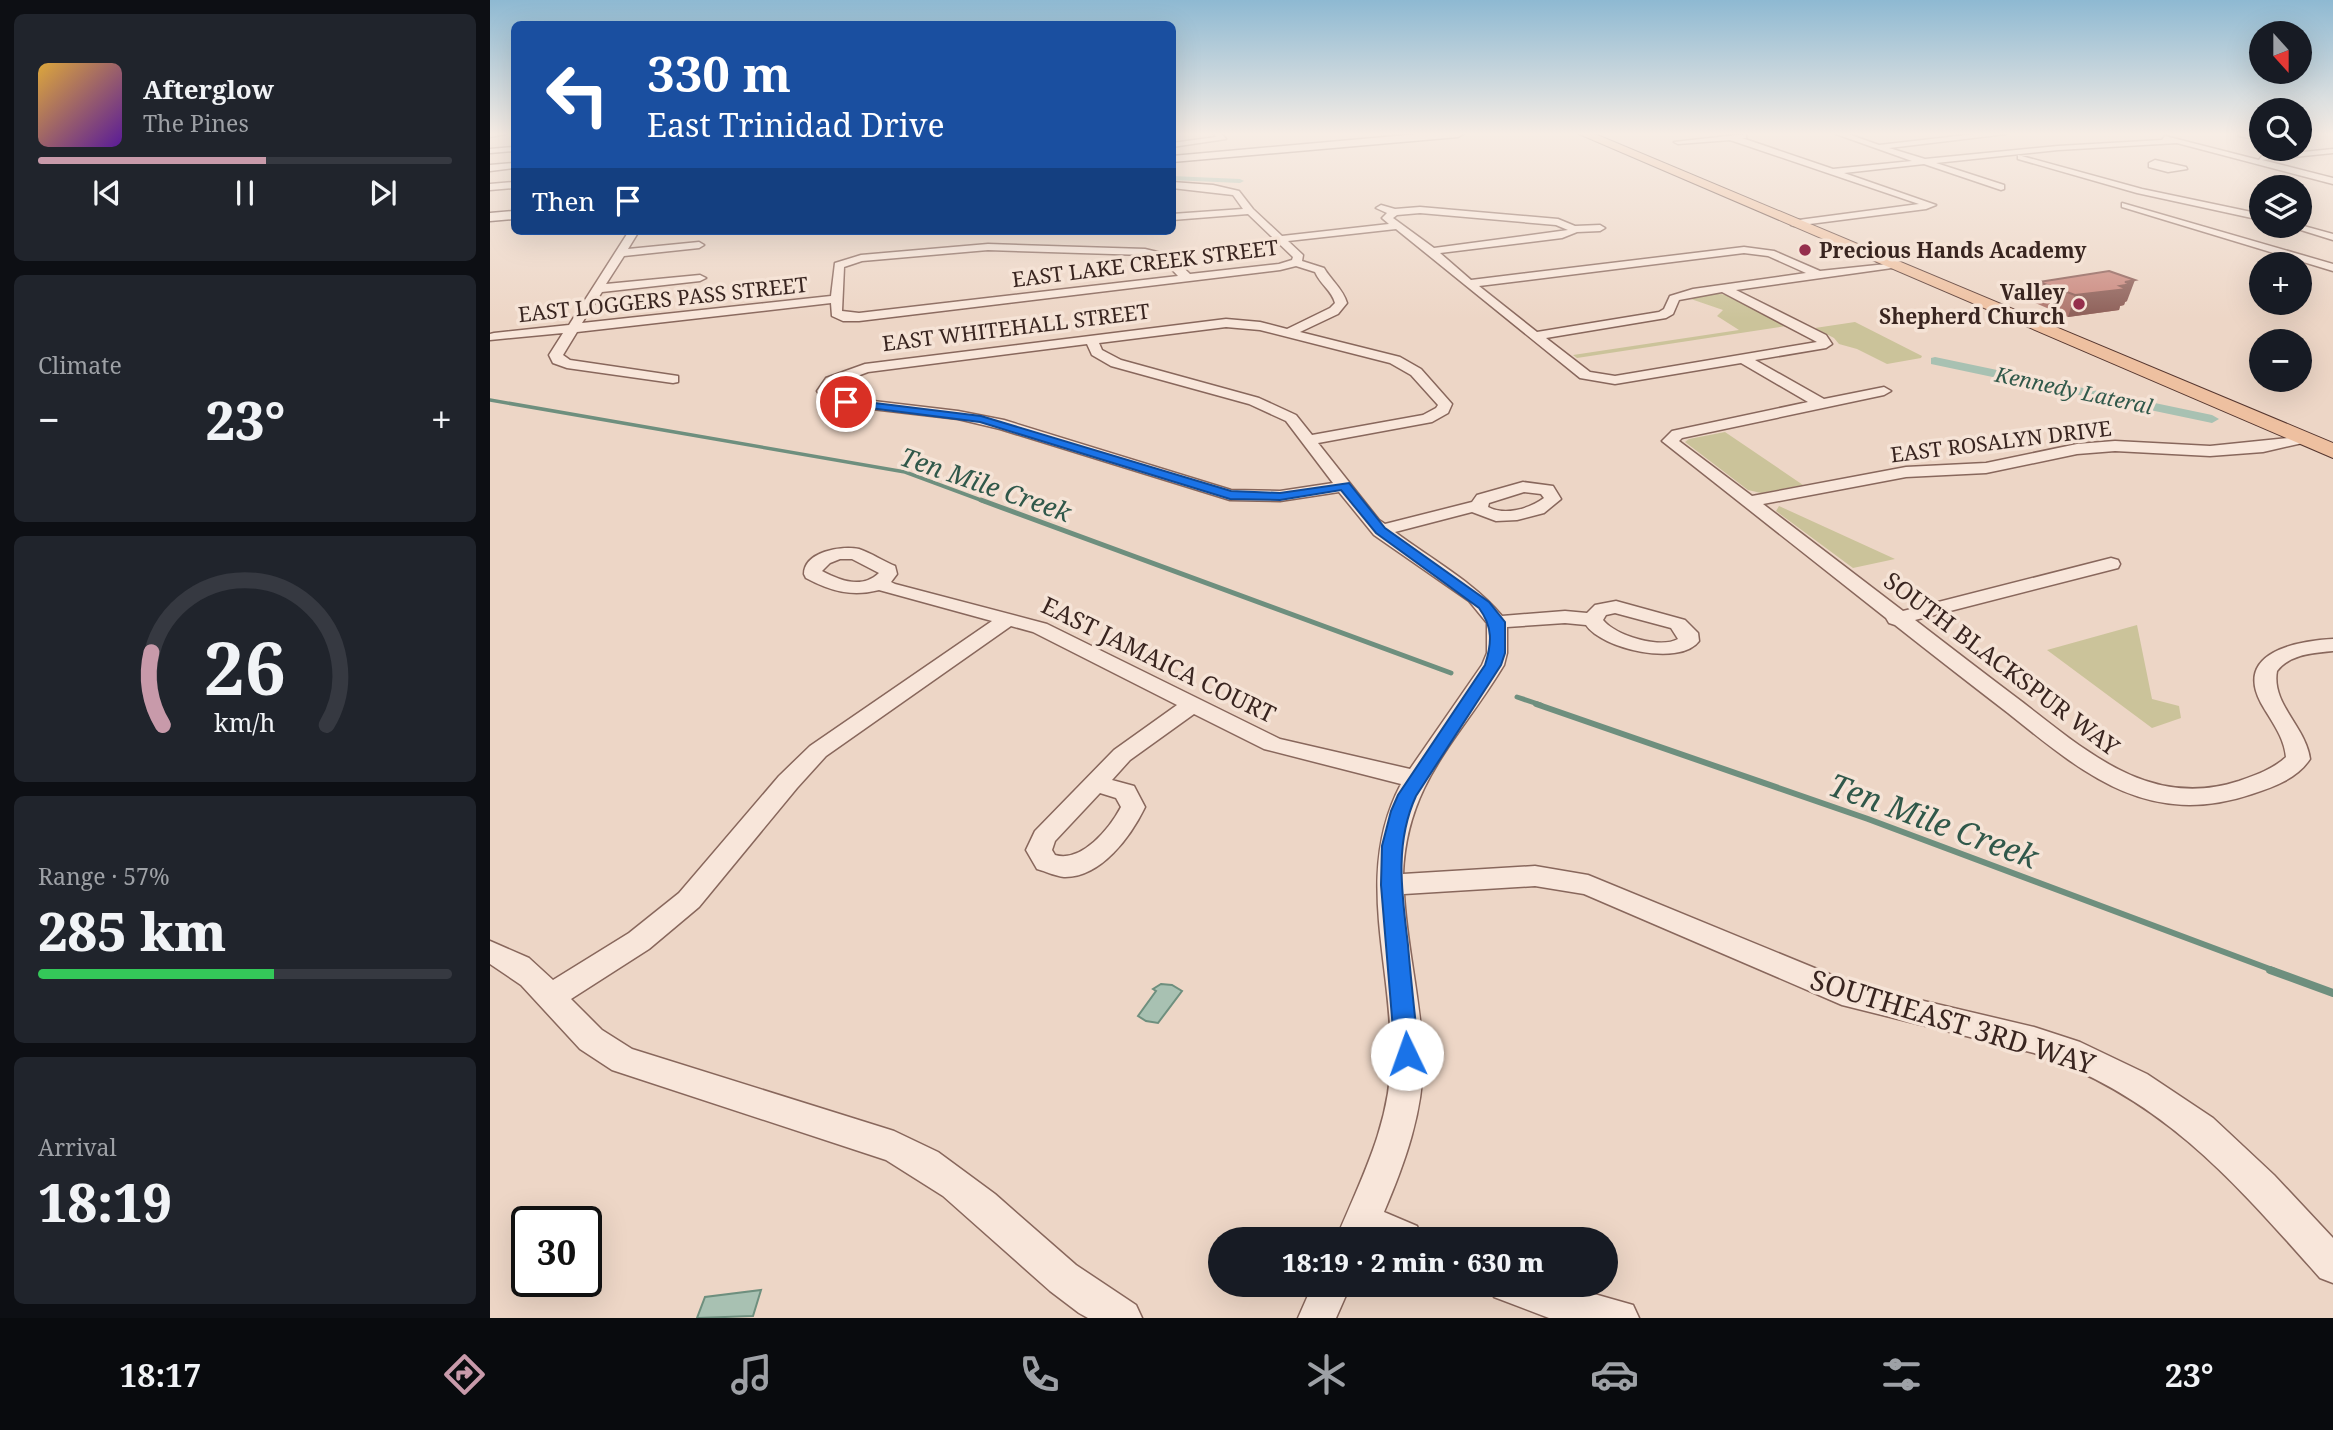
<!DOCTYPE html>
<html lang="en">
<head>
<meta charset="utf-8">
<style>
  :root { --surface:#171b24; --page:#20242c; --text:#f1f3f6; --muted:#9ea1a6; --line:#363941; --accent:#c89aaa }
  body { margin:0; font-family:"Noto Serif",serif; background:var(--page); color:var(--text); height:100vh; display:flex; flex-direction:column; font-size:26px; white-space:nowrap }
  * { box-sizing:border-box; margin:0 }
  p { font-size:23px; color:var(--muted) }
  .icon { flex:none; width:38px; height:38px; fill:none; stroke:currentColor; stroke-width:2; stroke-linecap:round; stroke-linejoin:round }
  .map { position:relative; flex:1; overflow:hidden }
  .sheet { display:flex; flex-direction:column; gap:14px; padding:14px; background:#0d0f14; width:490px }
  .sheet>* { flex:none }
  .top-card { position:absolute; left:21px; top:21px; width:665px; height:214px; border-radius:10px; box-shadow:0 7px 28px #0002; background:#1a4fa0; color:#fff; overflow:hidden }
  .needle { width:46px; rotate:159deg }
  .controls { position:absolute; left:1759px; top:21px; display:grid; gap:14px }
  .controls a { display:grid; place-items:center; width:63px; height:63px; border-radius:50%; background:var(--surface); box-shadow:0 7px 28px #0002; font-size:35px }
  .speed { position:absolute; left:21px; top:1206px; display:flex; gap:14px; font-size:35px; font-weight:700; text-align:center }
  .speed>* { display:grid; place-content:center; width:91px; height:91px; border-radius:50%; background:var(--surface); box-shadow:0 7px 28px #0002; line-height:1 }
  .speed .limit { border:4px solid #111; border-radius:10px; background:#fff; color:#111 }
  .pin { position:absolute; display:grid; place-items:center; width:60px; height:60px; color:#fff; margin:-30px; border:4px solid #fff; border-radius:50%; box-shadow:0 2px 7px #0007 }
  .me { position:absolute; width:77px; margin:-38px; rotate:357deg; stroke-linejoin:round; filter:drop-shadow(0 0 5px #0008) }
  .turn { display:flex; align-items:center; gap:24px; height:147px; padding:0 21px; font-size:32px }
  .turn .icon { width:91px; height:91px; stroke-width:2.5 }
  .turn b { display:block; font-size:49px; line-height:60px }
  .then { display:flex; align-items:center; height:66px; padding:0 21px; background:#0003; gap:14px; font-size:26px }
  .big { font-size:52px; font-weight:800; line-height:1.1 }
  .sheet .card { flex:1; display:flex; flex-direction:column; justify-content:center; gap:10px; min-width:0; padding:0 24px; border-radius:10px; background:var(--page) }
  .sheet .dial { align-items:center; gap:0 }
  .dial svg { height:182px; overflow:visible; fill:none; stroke:var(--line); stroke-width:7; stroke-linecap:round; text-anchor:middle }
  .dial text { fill:var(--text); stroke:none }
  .song { display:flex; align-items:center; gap:21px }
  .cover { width:84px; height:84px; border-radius:10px; background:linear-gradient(135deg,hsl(40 70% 55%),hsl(270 70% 35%)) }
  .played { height:7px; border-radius:4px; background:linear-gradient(90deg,var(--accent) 55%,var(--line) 55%) }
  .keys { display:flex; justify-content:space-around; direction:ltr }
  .heat { display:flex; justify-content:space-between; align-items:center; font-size:38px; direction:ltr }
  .charge { height:10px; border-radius:5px; background:linear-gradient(90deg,#34c759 57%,var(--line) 0) }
  .trip { position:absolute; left:718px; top:1227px; width:410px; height:70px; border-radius:35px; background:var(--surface); box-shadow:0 7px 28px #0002; font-weight:800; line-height:70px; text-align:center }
  .tabs { display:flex; height:112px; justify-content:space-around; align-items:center; background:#090b0e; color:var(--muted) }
  .tabs .icon { width:49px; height:49px }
  .tabs .current { color:var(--accent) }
  .tabs b { font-size:32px; color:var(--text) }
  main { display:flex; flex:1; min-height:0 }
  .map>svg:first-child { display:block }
  .green { fill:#cbc39a }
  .water { fill:#a8c1b2; stroke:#6e8f7e; stroke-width:2 }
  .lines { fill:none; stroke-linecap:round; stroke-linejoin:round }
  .stream-far3 { stroke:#6e8f7e; stroke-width:3.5 }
  .stream-far2 { stroke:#6e8f7e; stroke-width:5 }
  .stream-far1 { stroke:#6e8f7e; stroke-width:6 }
  .stream { stroke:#6e8f7e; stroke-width:8 }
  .canal { fill:#a8c1b2; fill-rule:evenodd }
  .minor-casing { stroke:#88675c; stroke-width:3 }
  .secondary-casing { stroke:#6a4940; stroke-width:3 }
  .primary-casing { stroke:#563730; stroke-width:2 }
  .minor { fill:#f8e6da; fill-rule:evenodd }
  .secondary { fill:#f8e6da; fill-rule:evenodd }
  .primary { fill:#eec0a0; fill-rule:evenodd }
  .wall { fill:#ae756c }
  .shaded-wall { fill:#8d5f58 }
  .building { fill:#ca887e; stroke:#8d5f58; stroke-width:2 }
  .route { fill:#1a73e8; stroke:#114b97; stroke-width:2 }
  .poi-dot { fill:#952e4c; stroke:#f5e3d6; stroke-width:2.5 }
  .labels { text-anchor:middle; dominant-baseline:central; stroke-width:7; stroke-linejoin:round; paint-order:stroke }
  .far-poi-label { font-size:21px; font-weight:bold; fill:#392520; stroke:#f5e3d6; text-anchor:start }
  .far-street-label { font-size:21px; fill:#392520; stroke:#f5e3d6 }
  .far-water-label { font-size:21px; font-style:italic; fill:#30584a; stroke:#f5e3d6 }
  .street-label { font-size:24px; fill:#392520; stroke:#f5e3d6 }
  .water-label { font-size:26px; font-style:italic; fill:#30584a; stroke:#f5e3d6 }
  .near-street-label { font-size:28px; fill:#392520; stroke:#f5e3d6 }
  .near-water-label { font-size:32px; font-style:italic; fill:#30584a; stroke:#f5e3d6 }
</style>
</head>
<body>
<main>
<section class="sheet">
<div class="card">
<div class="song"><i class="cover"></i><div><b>Afterglow</b><p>The Pines</p></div></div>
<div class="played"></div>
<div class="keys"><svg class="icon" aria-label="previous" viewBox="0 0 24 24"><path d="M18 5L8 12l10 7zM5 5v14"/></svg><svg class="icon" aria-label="pause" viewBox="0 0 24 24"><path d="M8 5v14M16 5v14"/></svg><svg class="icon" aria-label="next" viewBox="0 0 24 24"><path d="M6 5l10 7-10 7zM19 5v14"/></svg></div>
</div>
<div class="card"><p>Climate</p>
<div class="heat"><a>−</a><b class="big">23°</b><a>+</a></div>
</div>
<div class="card dial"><svg viewBox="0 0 100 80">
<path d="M14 69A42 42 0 1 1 86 69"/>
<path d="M14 69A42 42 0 0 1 9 37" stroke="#c89aaa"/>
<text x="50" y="56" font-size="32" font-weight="700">26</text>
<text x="50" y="72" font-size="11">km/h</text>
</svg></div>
<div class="card"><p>Range · 57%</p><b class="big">285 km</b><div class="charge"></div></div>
<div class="card"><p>Arrival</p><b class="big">18:19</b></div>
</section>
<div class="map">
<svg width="1843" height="1318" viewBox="0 0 1843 1318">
  <rect width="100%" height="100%" fill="#edd6c6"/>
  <!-- green -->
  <path class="green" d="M1225 293 1237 295 1296 326 1087 358 1083 355 1249 330 1227 316 1233 310 1198 298Z
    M1365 322 1432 356 1431 358 1397 364 1367 349 1349 344 1344 338 1325 328Z
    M1235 432 1313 485 1271 493 1258 490 1195 442 1199 439Z
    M1289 506 1405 559 1363 568 1286 511Z
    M1647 625 1662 699 1689 706 1691 718 1662 728 1557 650Z"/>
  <!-- water -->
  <path class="water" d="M671 984 682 985 692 991 668 1023 656 1021 648 1016 666 991 663 989Z
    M271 1290 263 1316 207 1318 215 1297Z"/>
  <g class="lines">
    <!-- stream-far3 -->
    <path class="stream-far3" d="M0 400 415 472 496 502"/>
    <!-- stream-far2 -->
    <path class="stream-far2" d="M491 500 961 673
      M1027 697 1051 705"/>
    <!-- stream-far1 -->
    <path class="stream-far1" d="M1046 704 1378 819 1785 971"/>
    <!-- stream -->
    <path class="stream" d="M1780 970 1843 993"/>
    <!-- canal -->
    <path class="canal" d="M682 176 750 179 754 181 750 183 682 180Z
      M1445 357 1722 415 1729 419 1722 423 1441 364V358Z"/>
    <defs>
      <path id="minor" d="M0 134H16L0 137Z
        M724 134H732L736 139 682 147V143L726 137Z
        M1256 134V138H1252L1343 169 1422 161 1346 134H1358L1389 145 1485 134H1516L1399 148 1435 159 1568 146 1672 140 1675 136 1769 160 1772 156 1843 149V153L1772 160 1843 178V184L1687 143 1568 150 1446 163 1514 185V189L1511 190 1434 164 1354 173 1446 205 1436 209 1304 226 1301 225V221L1429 204 1240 140 1188 144 1184 142Z
        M1749 134 1771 136V140L1749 136Z
        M24 147V151L0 153V149Z
        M1528 155 1652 189 1771 214V220L1647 193 1528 159Z
        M1665 160 1696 167 1697 169 1678 172 1659 167V163Z
        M24 163V168L0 171V165Z
        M24 182V188L0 190V184Z
        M682 182 723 185 749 191 763 209 792 236 899 224 892 218 897 213 886 208 891 205 905 209 930 207 1068 219 1085 226 1110 225 1115 228 1110 231 1087 232 1072 238 950 253 981 280 1254 247 1284 251 1330 271 1406 263V267L1402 268 1246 290 1336 335 1342 344 1336 348 1265 360 1334 399 1394 387 1401 391 1394 395 1192 438 1189 441 1262 496 1416 467 1496 463 1587 444 1625 441 1720 446 1817 436 1820 439 1817 442 1773 452 1720 456 1625 451 1587 454 1496 473 1416 477 1273 504 1413 611 1621 558 1628 560 1630 564 1628 568 1425 620C1460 647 1495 674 1531 701 1596 751 1660 810 1749 781 1766 775 1783 769 1796 757 1794 736 1781 721 1771 703 1744 652 1807 641 1843 639V651C1823 653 1800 654 1787 671 1781 704 1816 727 1820 759 1807 779 1783 787 1762 794 1658 829 1594 774 1518 713 1480 684 1442 654 1405 625L1399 623 1396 618 1172 441 1182 431 1318 402 1251 363 1125 384 1090 378 906 229 798 241 813 255 812 261 834 268C841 280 853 289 857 303L848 314 810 332 910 357 931 369 962 404 958 413 942 422 828 443 889 520 895 524 982 502 987 495 1033 482 1063 486 1071 499 1054 513 1027 520 1006 521 982 512 905 532C941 559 984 582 1012 616L1075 611 1097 613 1105 605 1126 601 1195 620 1208 633 1209 641C1190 667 1112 649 1096 625L1075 623 1017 627V653L1014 665C969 740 917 781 913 874L1045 866 1098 875 1366 985 1544 1027 1590 1042 1657 1074 1723 1118 1784 1175 1843 1238V1283L1830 1278C1742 1179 1673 1098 1544 1053L1352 1005 1094 894 1045 886 914 894C917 948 931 1001 933 1056 934 1110 915 1163 894 1212L927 1226 932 1239H846C871 1179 901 1123 901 1056 902 963 864 873 911 784L774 749 704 714 640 760 622 780 644 786 655 807C641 836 611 878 574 877 565 876 555 871 547 869L536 850 545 831 624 750 687 705 543 632 521 626 336 756 307 788 209 907 159 949 81 999 112 1030 142 1049 404 1131 448 1152 505 1194 586 1265 646 1305 652 1318H598L589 1313 560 1291 453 1196 396 1160 122 1070 90 1049 31 985 0 964V941L39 958 63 980 139 933 189 893 289 776 320 746 502 621 389 590C362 597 340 591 316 578L314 574C314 552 351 545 369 549 381 553 393 561 405 566L407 574 401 582 405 584 557 624 790 739 920 769 992 665 997 653V623L979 601 884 535 849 492 790 501 740 500 510 429 468 419 356 406 332 399 327 391 336 378 375 364 736 319 770 322 797 329 840 308 845 303C842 291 830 284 825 272L806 266 790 270 369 321H353L342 316 341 303 87 332 73 355 80 360 188 376V382L183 383 77 368 63 363 59 355 73 333 0 340V334L4 333 79 325 139 231H149L138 249 209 242 214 245 209 248 134 256 116 284 210 275 216 278 210 281 112 292 92 323 341 296 345 263 371 255 498 244 655 249 680 255 700 274 789 264 802 260 803 257 758 214 682 220V214L753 209 743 195 682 188ZM930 213 1066 225 1078 230 944 248 903 218 907 215ZM498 250 655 255 672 259 688 276 369 313 352 311 354 267 372 261ZM1254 253 1278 256 1316 273 1203 289 1180 296 1174 309 1169 312 1047 332 989 286ZM1232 292 1327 342 1125 376 1100 372 1056 338 1176 318 1183 314 1189 300ZM736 327 770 330 900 363 921 375 948 405 946 408 933 415 822 435 806 415 769 398 631 360 612 350 609 343ZM597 344 602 355 621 366 759 404 796 421 843 483 790 491 741 490 514 420 468 411 358 398 341 391 346 384 378 372ZM1034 492 1051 494 1054 498C1039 509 1015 516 998 507L999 503ZM350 559H362L389 573C372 589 351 581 332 571L340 563ZM1125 613 1181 628 1188 639C1170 649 1126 636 1113 620L1116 615ZM610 793 626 798 631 807C620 828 592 863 565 855L562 850 565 841Z
        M1632 203 1843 264V271L1632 207Z
        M1810 225 1843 234V240L1798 226Z
        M823 1284H861L846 1318H808Z
        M999 1284H1069L1143 1305 1149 1318H1059L1004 1297Z"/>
      <path id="secondary" d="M928 134H973L968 137 682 162V156Z
        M24 211V219L0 221V213Z"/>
      <path id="primary" d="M1089 134H1105L1843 443V458Z"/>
    </defs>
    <!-- minor casing -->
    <use href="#minor" class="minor-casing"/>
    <!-- secondary casing -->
    <use href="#secondary" class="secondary-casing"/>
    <!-- primary casing -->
    <use href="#primary" class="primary-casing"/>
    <!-- minor -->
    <use href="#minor" class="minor"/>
    <!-- secondary -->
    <use href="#secondary" class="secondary"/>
    <!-- primary -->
    <use href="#primary" class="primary"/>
  </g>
  <!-- wall -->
  <path class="wall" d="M1549 282 1637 301 1635 302 1634 305 1630 306 1629 310 1578 317 1543 302Z"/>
  <!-- shaded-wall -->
  <path class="shaded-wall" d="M1645 280 1637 301 1635 302 1634 305 1630 306 1629 310 1578 317 1585 295 1635 282Z"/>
  <!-- building -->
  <path class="building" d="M1619 271 1645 280 1635 282 1642 284 1630 286 1637 289 1585 295 1549 282Z"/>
  <!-- sky -->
  <linearGradient id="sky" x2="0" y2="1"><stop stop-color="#8eb9d2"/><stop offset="0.42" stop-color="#f7ede5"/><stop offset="1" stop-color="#f7ede5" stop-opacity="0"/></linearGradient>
  <rect width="1843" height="319" fill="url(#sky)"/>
  <!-- route -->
  <path class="route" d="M352 399 491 416 741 491 790 493 859 483 895 528 999 602 1015 622V653L1011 665 926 796C904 844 912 894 918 945 921 981 925 1017 929 1054L925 1061 917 1064 909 1061 905 1054 891 885 892 846 901 811 908 795 995 665C1002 643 1003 627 989 608L886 533 851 490 790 500 740 499 490 422 356 405 350 402Z"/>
  <!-- markers -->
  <g class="poi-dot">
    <circle cx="1315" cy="250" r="7"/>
    <circle cx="1589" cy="304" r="7"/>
  </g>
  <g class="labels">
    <!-- far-poi labels -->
    <g class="far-poi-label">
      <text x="1329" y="250">Precious Hands Academy</text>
      <text x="1575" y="292" text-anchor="end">Valley<tspan x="1575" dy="24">Shepherd Church</tspan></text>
    </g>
    <!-- far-street labels -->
    <g class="far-street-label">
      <text transform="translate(655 263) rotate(-7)">EAST LAKE CREEK STREET</text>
      <text transform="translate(173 299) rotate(-6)">EAST LOGGERS PASS STREET</text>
      <text transform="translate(526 327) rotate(-7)">EAST WHITEHALL STREET</text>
      <text transform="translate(1511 441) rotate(-7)">EAST ROSALYN DRIVE</text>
    </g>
    <!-- far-water labels -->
    <g class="far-water-label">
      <text transform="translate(1584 390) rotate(12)">Kennedy Lateral</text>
    </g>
    <!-- street labels -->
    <g class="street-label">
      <text transform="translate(669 659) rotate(26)">EAST JAMAICA COURT</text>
      <text transform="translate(1512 663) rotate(37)">SOUTH BLACKSPUR WAY</text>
    </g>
    <!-- water labels -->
    <g class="water-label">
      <text transform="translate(496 484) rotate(19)">Ten Mile Creek</text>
    </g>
    <!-- near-street labels -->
    <g class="near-street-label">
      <text transform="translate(1463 1021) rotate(17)">SOUTHEAST 3RD WAY</text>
    </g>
    <!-- near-water labels -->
    <g class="near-water-label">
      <text transform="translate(1444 820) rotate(20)">Ten Mile Creek</text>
    </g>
  </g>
</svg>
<div class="controls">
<a><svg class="needle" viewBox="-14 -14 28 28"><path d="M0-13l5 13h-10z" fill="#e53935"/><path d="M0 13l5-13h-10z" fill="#9ea1a6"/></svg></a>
<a><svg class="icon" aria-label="search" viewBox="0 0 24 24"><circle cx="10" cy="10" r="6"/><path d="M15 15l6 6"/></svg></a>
<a><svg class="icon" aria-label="layers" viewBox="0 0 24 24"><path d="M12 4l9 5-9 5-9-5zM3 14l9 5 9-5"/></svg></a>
<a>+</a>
<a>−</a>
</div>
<div class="speed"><div class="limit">30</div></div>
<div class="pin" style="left:356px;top:402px;background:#d93025"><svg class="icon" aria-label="arrive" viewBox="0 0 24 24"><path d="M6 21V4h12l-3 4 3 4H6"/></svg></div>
<svg class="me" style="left:917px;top:1054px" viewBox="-20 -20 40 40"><circle r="19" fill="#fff"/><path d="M0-13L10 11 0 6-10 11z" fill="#1a73e8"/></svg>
<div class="trip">18:19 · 2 min · 630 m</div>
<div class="top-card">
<div class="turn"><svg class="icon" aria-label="left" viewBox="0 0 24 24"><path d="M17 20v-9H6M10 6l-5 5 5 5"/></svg><div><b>330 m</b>East Trinidad Drive</div></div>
<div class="then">Then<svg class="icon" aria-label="arrive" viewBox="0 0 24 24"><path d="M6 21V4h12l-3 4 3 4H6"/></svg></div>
</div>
</div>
</main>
<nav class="tabs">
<b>18:17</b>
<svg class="icon current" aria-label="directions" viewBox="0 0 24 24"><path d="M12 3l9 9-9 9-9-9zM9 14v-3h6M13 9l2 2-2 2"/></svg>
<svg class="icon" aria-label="music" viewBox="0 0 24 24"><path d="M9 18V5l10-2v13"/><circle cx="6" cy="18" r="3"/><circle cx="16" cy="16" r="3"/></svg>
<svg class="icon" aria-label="phone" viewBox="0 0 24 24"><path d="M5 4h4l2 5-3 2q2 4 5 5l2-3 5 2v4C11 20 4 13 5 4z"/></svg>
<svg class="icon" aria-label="climate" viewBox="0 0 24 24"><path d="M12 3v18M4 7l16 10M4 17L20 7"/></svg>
<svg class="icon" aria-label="car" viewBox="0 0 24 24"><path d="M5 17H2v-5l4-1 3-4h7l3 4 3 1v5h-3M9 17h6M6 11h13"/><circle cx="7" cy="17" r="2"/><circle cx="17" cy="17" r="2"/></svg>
<svg class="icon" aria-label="filters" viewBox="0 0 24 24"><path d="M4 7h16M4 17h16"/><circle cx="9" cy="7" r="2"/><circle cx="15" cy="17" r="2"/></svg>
<b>23°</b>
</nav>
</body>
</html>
